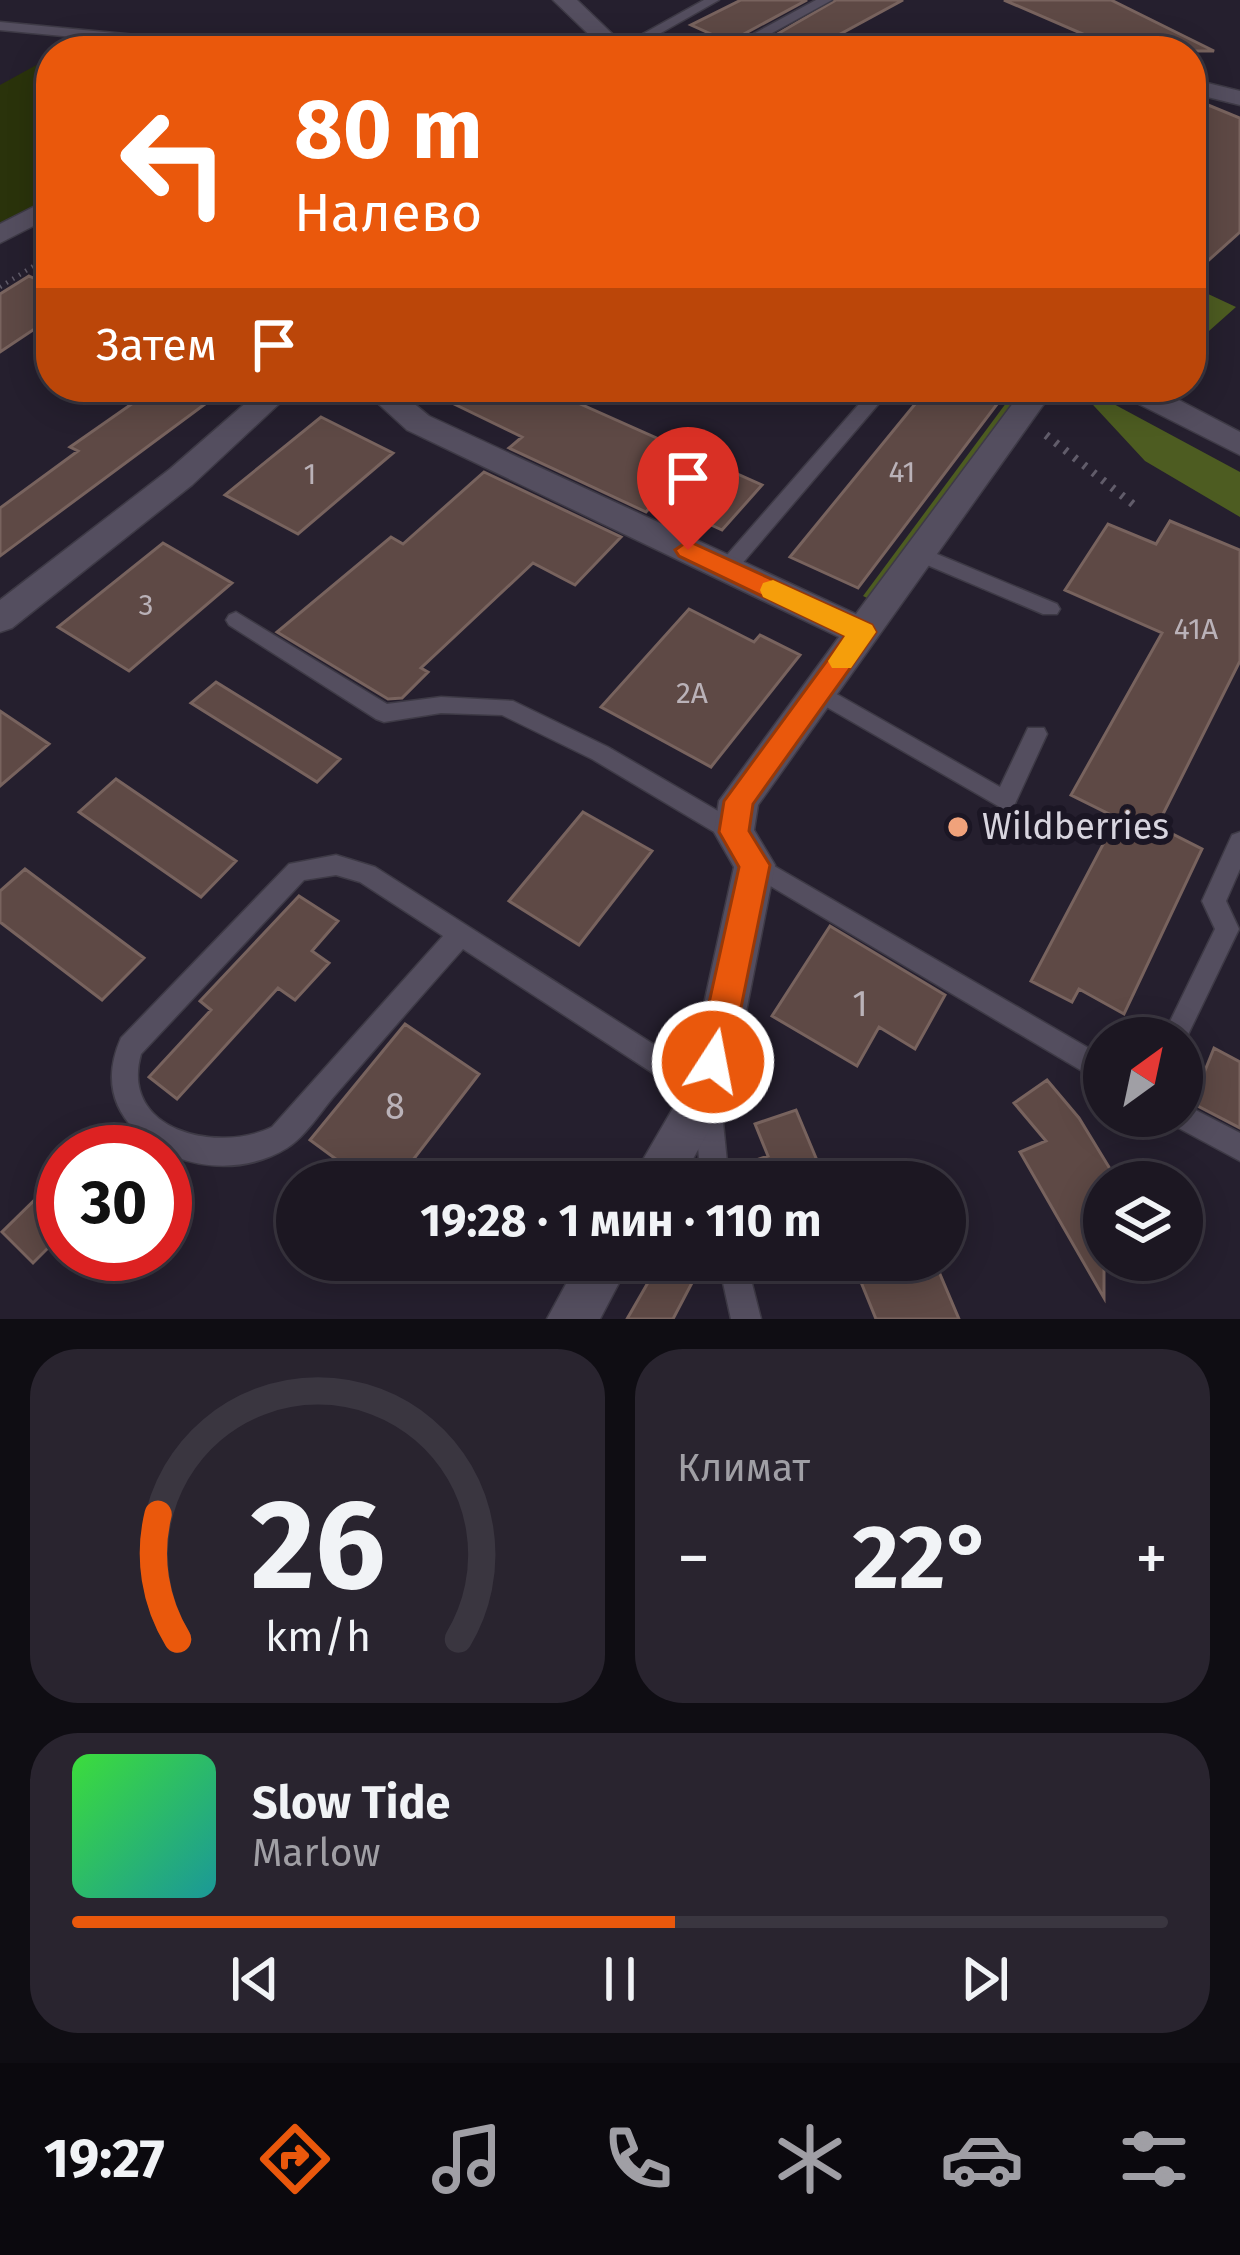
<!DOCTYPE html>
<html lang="ru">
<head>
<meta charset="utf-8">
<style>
  :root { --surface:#1c1722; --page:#29242f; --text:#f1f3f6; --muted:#a09fa5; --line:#3a3640; --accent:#ea580c }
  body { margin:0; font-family:"Fira Sans",sans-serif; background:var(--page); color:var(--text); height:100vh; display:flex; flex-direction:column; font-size:45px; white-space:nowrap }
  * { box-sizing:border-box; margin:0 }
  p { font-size:39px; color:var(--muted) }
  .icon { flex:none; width:66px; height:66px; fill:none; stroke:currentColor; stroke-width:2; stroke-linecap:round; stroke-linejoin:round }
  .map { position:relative; height:1319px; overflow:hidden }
  .sheet { display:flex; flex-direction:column; gap:30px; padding:30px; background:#0f0d13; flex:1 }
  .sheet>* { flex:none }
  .top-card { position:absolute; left:36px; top:36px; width:1170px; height:366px; border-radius:48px; box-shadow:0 6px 30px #0003,0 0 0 3px var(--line); background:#ea580c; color:#fff; overflow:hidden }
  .needle { width:78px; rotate:33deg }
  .tools { position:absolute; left:1083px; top:1017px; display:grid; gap:24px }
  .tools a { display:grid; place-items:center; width:120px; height:120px; border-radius:50%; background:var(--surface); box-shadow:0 6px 30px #0003,0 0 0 3px var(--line); font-size:60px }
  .speed { position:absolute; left:36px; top:1125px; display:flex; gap:24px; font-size:60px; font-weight:700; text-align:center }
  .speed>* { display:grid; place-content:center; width:156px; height:156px; border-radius:50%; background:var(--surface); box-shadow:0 6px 30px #0003,0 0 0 3px var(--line); line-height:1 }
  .speed .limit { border:18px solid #d22; background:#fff; color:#111 }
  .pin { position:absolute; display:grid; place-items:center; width:102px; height:102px; color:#fff; margin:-123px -51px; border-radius:50% 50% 50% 0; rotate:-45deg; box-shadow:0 0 12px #0007 }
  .pin .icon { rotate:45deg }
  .me { position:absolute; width:132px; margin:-66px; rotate:11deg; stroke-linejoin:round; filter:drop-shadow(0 0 9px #0008) }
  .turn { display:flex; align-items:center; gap:42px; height:252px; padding:0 60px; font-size:54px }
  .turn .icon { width:156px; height:156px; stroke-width:2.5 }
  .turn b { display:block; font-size:84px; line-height:102px }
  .then { display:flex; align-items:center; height:114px; padding:0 60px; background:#0003; gap:24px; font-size:45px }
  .big { font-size:90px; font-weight:700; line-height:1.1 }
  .sheet .tile { flex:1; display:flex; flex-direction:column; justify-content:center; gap:18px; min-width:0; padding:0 42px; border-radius:48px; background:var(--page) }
  .sheet .dial { align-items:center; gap:0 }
  .dial svg { height:312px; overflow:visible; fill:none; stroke:var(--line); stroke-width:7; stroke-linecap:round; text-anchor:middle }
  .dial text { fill:var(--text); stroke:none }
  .song { display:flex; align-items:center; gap:36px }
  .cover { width:144px; height:144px; border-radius:18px; background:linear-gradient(135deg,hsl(120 70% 55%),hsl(180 70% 35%)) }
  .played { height:12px; border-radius:6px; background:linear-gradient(90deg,var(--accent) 55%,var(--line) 55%) }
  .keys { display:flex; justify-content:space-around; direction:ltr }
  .heat { display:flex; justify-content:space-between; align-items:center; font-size:66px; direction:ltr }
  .sheet .tiles { flex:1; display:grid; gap:30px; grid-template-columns:1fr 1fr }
  .tile:last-child { grid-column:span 2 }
  .trip { position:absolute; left:276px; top:1161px; width:690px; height:120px; border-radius:60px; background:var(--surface); box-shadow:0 6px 30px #0003,0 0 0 3px var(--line); font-weight:700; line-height:120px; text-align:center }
  .menu { display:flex; height:192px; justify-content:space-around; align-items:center; background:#0b090e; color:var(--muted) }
  .menu .icon { width:84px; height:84px }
  .menu .active { color:var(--accent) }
  .menu b { font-size:54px; color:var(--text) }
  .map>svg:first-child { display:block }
  .green { fill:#2a330b }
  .forest { fill:#4d5c21 }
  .building { fill:#5e4945; stroke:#78635e; stroke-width:3 }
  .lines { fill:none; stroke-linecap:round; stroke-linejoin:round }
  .lane-casing { stroke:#3e3a46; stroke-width:3 }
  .street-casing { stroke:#3e3a46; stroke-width:3 }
  .path-far1 { stroke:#615c6a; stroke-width:4.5; stroke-dasharray:1.5 6; stroke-linecap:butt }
  .path { stroke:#615c6a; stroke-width:8; stroke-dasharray:3 9; stroke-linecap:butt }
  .lane { fill:#544e5f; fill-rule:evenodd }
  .street { fill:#544e5f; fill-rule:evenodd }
  .route { fill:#ea580c; stroke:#983908; stroke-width:3 }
  .slow { fill:#f59e0b }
  .poi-dot { fill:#f0a27b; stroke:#1b1624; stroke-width:4.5 }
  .labels { text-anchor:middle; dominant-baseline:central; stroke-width:12; stroke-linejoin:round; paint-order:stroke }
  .number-label { font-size:30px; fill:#bab2b8 }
  .poi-label { font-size:36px; fill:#d8d5df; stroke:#1b1624; text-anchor:start }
  .near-number-label { font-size:36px; fill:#bab2b8 }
</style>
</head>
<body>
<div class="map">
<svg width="1240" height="1319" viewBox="0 0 1240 1319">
  <rect width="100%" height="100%" fill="#251f2e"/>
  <!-- green -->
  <path class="green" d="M51 57V195L0 228V85Z"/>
  <!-- forest -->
  <path class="forest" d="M1191 286 1236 307 1191 347Z
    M1018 387H1033L875 602 863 596Z
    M1082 393 1097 395 1240 472V517L1145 461Z"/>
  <!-- building -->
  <path class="building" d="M741 0H807L729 42 691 25Z
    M836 0H903L809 51H748Z
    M1004 0H1111L1214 51H1122Z
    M1191 98 1240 118V232L1191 276Z
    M29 276 51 286V318L0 352V294Z
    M156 387H228L0 556V508L78 451 70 447Z
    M419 387H542L762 485 722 530 657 500 646 512 509 448 522 437Z
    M929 387H1010L858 588 790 557Z
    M321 417 393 453 298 534 225 495Z
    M484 472 621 537 575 585 533 563 421 668 428 672 402 698 388 699 277 632 391 537 403 544Z
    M1170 521 1240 550V661L1157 826 1202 849 1124 1014 1079 989 1072 1002 1031 981 1117 818 1071 795 1162 633 1065 590 1108 524 1156 544Z
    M163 543 232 583 129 671 58 627Z
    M689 609 754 642 760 635 800 655 711 767 601 707Z
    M216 682 340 759 317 782 191 703Z
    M0 711 49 744 0 786Z
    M116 779 236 861 201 897 79 812Z
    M583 812 652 851 579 945 509 901Z
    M25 869 144 958 102 1000 0 922V891Z
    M299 896 338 921 312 951 329 963 295 1000 278 988 177 1099 149 1077 211 1010 200 1001Z
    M830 926 945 995 915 1049 879 1027 857 1066 772 1016Z
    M405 1024 479 1074 396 1182H367L310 1140Z
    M1214 1048 1240 1062V1128L1192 1103Z
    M1047 1080 1079 1118 1118 1182H1104V1298L1020 1152 1046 1141 1014 1103Z
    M796 1110 826 1182H733L732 1168 768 1156 755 1124Z
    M63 1172V1233L33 1263 2 1232Z
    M661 1260 694 1279 673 1319H627Z
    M852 1260H934L959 1319H876Z"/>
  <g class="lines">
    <defs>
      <path id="lane" d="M704 0H719L629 51H612Z
        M816 0H832L739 51H722Z
        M0 22 262 47 269 51H220L0 30Z
        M874 387H893L734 573H720L717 568 720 563Z
        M920 547 1057 604 1060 609 1057 614H1043L913 559 910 554Z
        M236 612 387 704 441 697 513 701 608 747 742 825 746 832 742 839 734 842 726 839 592 759 502 715 441 713 384 722 376 719 229 625 226 620 229 615Z
        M819 684 1000 787 1028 728H1044L1047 734 1013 808 1005 810 811 698 808 692 811 686Z
        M1240 832V869L1226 901 1239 929 1182 1047V1038H1162L1215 929 1202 901 1232 835Z
        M336 855 375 867 716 1084 720 1093 729 1182H701L694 1100 463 949C420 997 378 1046 336 1094 321 1111 306 1136 287 1148 240 1177 174 1170 135 1130 109 1104 106 1072 121 1038L289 864ZM336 875 360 882 443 936 272 1127C218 1154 119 1131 141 1054L304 880Z
        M755 855 1104 1057V1084L747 872 743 865 747 858Z
        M1182 1103 1240 1133V1161L1173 1125 1169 1116H1182Z
        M718 1260H746L761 1319H731Z"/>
      <path id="street" d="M553 0H577L630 51H606Z
        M1191 79 1240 91V105L1191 93Z
        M51 198V217L0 243V224Z
        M264 387H297L192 485 12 628 0 632V600L170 469Z
        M360 387H394L429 416 856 614 1025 387H1056L758 805 754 830 775 865 730 1093 680 1182H630L686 1086 734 867 714 832 719 801 839 637 407 430Z
        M1115 387H1154L1240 432V455L1119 394Z
        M579 1260H631L600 1319H547Z"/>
    </defs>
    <!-- lane casing -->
    <use href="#lane" class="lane-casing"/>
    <!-- street casing -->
    <use href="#street" class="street-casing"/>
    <!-- path-far1 -->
    <path class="path-far1" d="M0 287 51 255"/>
    <!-- path -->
    <path class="path" d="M1046 435 1134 505"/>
    <!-- lane -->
    <use href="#lane" class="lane"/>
    <!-- street -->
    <use href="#street" class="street"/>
  </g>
  <!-- route -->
  <path class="route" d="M688 541 872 625 876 632 753 804 749 831 770 865 730 1062 725 1073 713 1078 701 1073 696 1062 739 867 719 832 724 801 845 636 679 556 675 550Z"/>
  <!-- slow -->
  <path class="slow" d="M773 580 872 625 876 632 851 668H832L828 661 845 636 763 597 760 590 763 583Z"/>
  <!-- markers -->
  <circle class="poi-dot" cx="958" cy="827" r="12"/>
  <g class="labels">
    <!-- number labels -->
    <g class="number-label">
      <text x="902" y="472">41</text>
      <text x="310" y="474">1</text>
      <text x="146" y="605">3</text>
      <text x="1196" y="629">41А</text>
      <text x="692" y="693">2А</text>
    </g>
    <!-- poi labels -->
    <g class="poi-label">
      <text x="982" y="827">Wildberries</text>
    </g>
    <!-- near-number labels -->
    <g class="near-number-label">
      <text x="860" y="1004">1</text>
      <text x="395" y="1107">8</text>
    </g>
  </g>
</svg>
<div class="tools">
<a><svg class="needle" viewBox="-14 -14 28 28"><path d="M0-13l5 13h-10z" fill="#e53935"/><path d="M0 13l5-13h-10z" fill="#a09fa5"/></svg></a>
<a><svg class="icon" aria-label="layers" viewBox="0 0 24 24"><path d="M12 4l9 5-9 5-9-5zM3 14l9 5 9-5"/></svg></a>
</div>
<div class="speed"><div class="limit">30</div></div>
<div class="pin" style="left:688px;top:550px;background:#d93025"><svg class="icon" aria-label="arrive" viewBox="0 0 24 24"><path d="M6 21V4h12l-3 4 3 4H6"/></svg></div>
<svg class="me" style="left:713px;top:1062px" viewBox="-20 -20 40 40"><circle r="17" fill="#ea580c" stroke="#fff" stroke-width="3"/><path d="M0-11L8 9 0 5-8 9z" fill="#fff"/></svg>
<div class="trip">19:28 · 1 мин · 110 m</div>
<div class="top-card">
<div class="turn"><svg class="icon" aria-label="left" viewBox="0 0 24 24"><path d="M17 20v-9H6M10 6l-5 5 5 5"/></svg><div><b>80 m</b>Налево</div></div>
<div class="then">Затем<svg class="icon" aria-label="arrive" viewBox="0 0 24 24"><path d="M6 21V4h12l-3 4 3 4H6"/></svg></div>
</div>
</div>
<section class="sheet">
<div class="tiles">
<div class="tile dial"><svg viewBox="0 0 100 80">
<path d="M14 69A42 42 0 1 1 86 69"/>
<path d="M14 69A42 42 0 0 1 9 37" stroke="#ea580c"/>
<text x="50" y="56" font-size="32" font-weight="700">26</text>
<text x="50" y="72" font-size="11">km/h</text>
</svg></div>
<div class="tile"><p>Климат</p>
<div class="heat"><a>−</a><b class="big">22°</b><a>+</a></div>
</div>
<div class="tile">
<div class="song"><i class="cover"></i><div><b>Slow Tide</b><p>Marlow</p></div></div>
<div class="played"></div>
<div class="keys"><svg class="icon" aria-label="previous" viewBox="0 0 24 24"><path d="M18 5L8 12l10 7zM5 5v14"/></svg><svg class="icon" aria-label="pause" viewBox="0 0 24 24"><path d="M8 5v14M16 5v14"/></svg><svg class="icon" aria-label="next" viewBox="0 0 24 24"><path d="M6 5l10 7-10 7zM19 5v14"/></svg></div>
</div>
</div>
</section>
<nav class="menu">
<b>19:27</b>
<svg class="icon active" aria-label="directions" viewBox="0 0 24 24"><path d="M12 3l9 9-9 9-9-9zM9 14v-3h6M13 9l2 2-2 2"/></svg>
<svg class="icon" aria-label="music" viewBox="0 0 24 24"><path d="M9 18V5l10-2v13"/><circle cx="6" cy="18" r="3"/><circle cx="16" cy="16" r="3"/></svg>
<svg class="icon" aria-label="phone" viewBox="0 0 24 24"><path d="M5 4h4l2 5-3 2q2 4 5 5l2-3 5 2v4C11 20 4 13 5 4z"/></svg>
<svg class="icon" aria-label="climate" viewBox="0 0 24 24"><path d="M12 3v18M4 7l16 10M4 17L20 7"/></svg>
<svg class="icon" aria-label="car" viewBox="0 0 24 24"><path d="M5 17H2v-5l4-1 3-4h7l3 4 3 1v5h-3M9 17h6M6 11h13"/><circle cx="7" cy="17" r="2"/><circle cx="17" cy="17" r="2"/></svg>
<svg class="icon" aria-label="filters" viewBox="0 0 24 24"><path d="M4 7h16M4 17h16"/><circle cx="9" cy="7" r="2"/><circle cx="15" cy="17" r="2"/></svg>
</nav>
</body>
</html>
